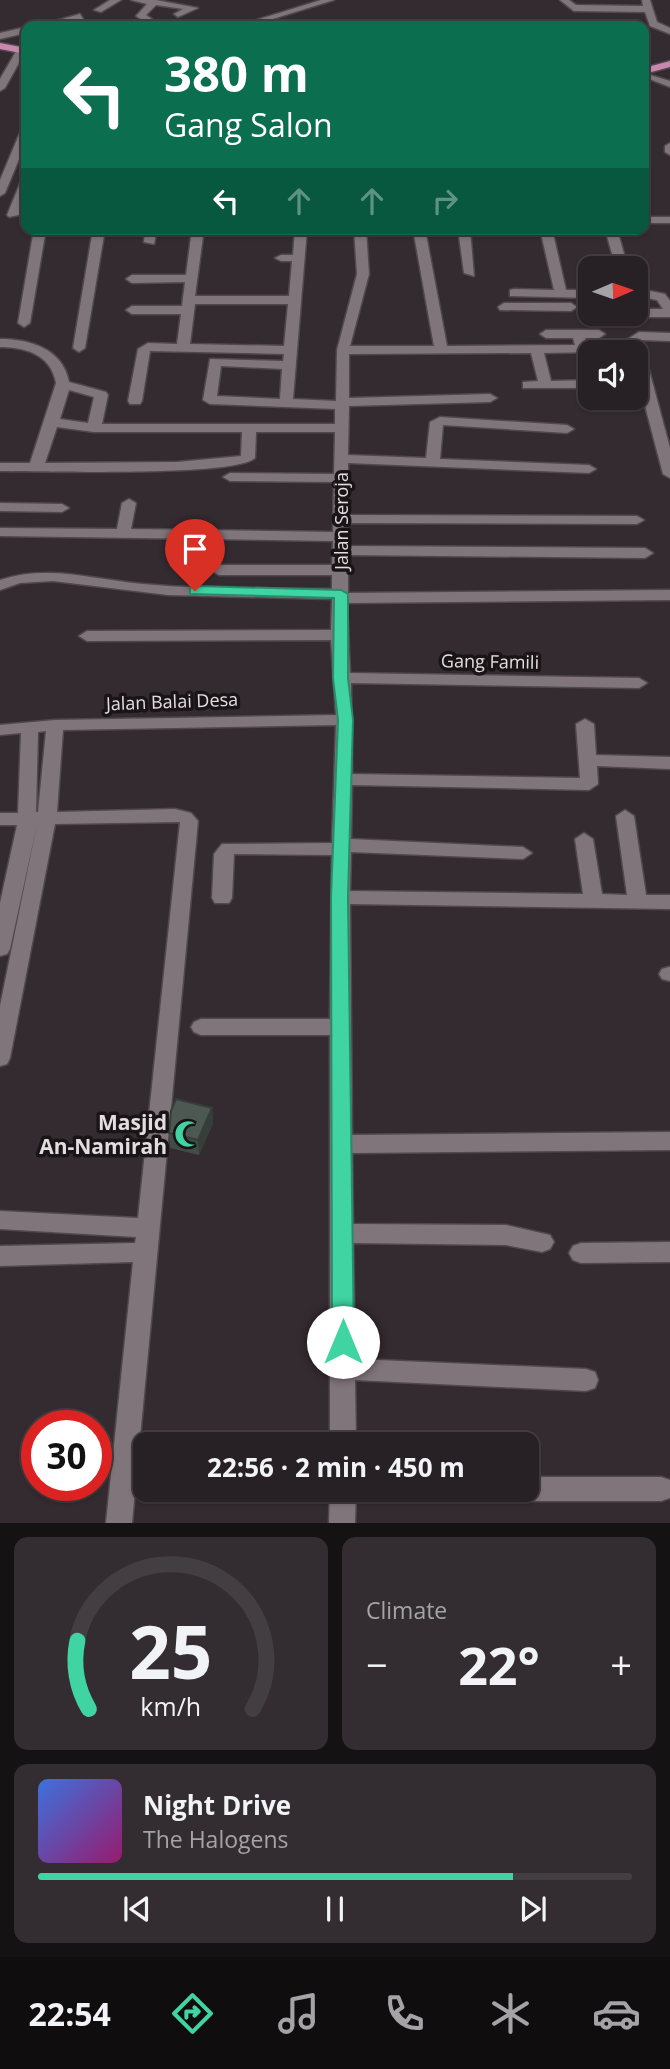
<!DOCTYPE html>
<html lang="en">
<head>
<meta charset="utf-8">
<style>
  :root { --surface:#272024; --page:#332d31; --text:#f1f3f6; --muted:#a4a3a6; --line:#433e41; --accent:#40d4a2 }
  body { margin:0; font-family:"Open Sans",sans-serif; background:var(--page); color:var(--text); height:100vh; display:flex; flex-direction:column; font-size:26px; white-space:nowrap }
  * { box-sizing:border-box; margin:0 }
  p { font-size:23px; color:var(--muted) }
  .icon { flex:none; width:38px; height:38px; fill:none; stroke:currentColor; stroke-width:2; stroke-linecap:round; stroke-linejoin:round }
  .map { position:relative; height:1523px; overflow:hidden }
  .sheet { display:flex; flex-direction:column; gap:14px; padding:14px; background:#151214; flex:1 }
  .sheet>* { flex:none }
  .top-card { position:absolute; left:21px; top:21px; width:628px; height:214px; border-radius:14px; box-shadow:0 2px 5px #0004,0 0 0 2px var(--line); background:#0b6e4f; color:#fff; overflow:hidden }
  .needle { width:46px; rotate:88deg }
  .controls { position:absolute; left:578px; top:256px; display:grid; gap:14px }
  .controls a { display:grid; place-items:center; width:70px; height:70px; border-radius:14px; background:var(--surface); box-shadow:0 2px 5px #0004,0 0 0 2px var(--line); font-size:35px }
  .speed { position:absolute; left:21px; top:1410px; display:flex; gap:14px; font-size:35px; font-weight:700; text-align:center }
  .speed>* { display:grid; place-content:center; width:91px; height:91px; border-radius:50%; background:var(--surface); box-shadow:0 2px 5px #0004,0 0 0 2px var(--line); line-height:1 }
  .speed .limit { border:10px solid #d22; background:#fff; color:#111 }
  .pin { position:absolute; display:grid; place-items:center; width:60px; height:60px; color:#fff; margin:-72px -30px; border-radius:50% 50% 50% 0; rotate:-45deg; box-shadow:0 0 7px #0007 }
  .pin .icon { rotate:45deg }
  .me { position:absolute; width:77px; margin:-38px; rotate:0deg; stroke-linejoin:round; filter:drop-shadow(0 0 5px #0008) }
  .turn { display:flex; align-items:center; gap:24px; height:147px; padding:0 28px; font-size:32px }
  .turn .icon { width:91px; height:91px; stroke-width:2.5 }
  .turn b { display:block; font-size:49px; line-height:60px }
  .lanes { display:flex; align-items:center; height:66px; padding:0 28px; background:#0003; justify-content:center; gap:35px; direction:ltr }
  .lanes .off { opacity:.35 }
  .big { font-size:52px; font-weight:700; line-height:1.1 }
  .sheet .widget { flex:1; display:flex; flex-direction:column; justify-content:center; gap:10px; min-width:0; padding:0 24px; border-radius:14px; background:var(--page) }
  .sheet .dial { align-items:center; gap:0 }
  .dial svg { height:182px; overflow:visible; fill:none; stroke:var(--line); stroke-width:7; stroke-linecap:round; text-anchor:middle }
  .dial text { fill:var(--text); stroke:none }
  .song { display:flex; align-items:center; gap:21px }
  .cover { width:84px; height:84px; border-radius:10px; background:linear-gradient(135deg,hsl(220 70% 55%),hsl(320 70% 35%)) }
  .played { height:7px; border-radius:4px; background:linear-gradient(90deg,var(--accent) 80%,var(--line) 80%) }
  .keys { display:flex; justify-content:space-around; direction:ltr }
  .heat { display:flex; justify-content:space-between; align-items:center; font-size:38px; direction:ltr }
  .sheet .tiles { flex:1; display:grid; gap:14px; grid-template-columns:1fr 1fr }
  .widget:last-child { grid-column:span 2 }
  .trip { position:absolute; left:133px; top:1432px; width:406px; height:70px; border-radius:14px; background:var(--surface); box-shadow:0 2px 5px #0004,0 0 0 2px var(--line); font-weight:700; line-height:70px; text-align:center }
  .tabs { display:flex; height:112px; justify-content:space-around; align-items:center; background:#100d0e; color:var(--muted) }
  .tabs .icon { width:49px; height:49px }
  .tabs .on { color:var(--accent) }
  .tabs b { font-size:32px; color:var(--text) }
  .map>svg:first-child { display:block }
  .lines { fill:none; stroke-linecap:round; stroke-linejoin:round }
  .minor-casing { stroke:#4f484c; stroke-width:3 }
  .major-casing { stroke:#4f484c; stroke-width:3 }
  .minor { fill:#80757b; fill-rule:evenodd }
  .major { fill:#c888ad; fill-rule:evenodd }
  .wall { fill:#424c47 }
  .shaded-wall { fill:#363e3a }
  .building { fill:#4d5853; stroke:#363e3a; stroke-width:2 }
  .route { fill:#40d4a2; stroke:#2a8a69; stroke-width:2 }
  .labels { text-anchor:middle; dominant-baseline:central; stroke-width:7; stroke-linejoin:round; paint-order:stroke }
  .street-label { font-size:18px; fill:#e3dde0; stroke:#191517 }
  .near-poi-label { font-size:21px; font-weight:bold; fill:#e3dde0; stroke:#191517; text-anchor:end }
</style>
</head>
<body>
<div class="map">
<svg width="670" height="1523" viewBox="0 0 670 1523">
  <rect width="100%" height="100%" fill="#342b30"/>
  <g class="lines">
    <defs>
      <path id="minor" d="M110 0H121L101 12 94 10Z
        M131 0H156L198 8 178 17 174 14 183 9 156 5 146 15 162 26H152L136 16 147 4Z
        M321 0H334L250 26H237Z
        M560 0H569L576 5 643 6 642 0H650L657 22 670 28V34L650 26 645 12 574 11Z
        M80 14 83 19 52 26H38Z
        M26 27V33L0 39V33Z
        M18 48 26 50 5 88 0 91V79Z
        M647 74 670 81V87L647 78Z
        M26 127V142L5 193 0 196V180L21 130Z
        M670 143V155L665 152V146Z
        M26 178V195L19 215 9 217 7 215 21 181Z
        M644 217H670V223H644Z
        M34 229H46L30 323 24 327 18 323Z
        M93 229H105L85 348 79 352 73 348Z
        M145 229H157L154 244 144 242Z
        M192 229H204L195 296H289L292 261H281L275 258 281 255H293L295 229H307L293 399 336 401 337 350 357 274 354 229H366L369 274 350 346H434L413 229H425L447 346 575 345 573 338H546L540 334 546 330H599L605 334 599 338H585L588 345 600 346V352L544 353 551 381 590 380V388H523V382L538 381 531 353 349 354V398L490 394 497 398 490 402 349 406 348 455 426 458 430 422 440 417 567 425 574 429 567 433 443 425 440 459 589 465 596 469 589 473 348 463V515L637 516 644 520 637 524 348 523V546L645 548 653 553 645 558 348 555V593L670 590V600L347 603 350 673 639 678 647 683 639 688 351 683 352 774 580 778 576 724 585 719 594 724 596 755 670 757V769L597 766 598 784 589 790 352 785 351 839 523 847 532 853 523 859 351 852 350 891 583 894 575 839 584 833 593 839 602 894 627 895 616 816 625 810 634 816 646 895H670V909L350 904 352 1135 670 1132V1150L352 1153 353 1224 506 1225 550 1235 554 1242 550 1249 542 1252 506 1245 353 1243 355 1359 586 1369 595 1372 598 1380 595 1388 586 1391 355 1380 356 1444H330V1035H201L194 1032 191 1027 194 1022 201 1019H330L332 855 234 854 232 898 229 903H215L212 898 214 854 222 844 332 843 336 725 63 730 57 812 175 809 191 813 198 821 132 1523H106L133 1262 0 1266V1246L135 1243 136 1237 0 1229V1211L138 1218 180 822 55 824 10 1058 7 1064 0 1066V1006L37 824 10 949 7 954 0 956V903L17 825H0V813H18L21 733 0 735V725L55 720 336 715 331 640 87 641 79 636 87 631 331 630 332 599 168 595 53 581 20 583 0 590V580C49 564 94 580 143 584 206 590 269 588 332 589V575H219L211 570 219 565H332L333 541 0 536V528L117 529 122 503 129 499 136 503 131 529 333 532 334 482 230 481 223 477 230 473 334 474 335 432H256L255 458C236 477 39 471 0 471V463H30L56 383C51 355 26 347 0 347V339C30 339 63 349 69 382L106 392 108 395 102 424H335V409L210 404 203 400 210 359 283 361 284 354 150 351 142 401 140 404H130L128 401 138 349 148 343 177 344 181 314H132L126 310 132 306H182L185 282 132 283 126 279 132 275H186ZM195 304H288L284 346 190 344ZM221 366 282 369 280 399 217 396ZM69 390 94 397 88 423 60 419ZM57 427 94 432H242L241 456 177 462 45 463ZM46 731 38 812H36L38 732Z
        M458 229H470L474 276 464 273Z
        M540 229H552L566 290H590V298L510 296V290L514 289 554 290Z
        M605 229H617L628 268H616Z
        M635 288 665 294 670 301V317H598L592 313H635V309H663L657 300 635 296Z
        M504 303H571L577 307 571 311 500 310 498 307Z
        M639 332 670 333V341L641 340 670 448V478L663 474 635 368V352H631L628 339Z
        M0 503 62 504 69 508 62 512 0 511Z
        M669 967H670V981L662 979 659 974 662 969Z
        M670 1242V1262L581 1263 573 1260 569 1253 573 1246 581 1243Z
        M527 1477H661L670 1480V1498L661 1501H527L518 1498 514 1489H527Z
        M330 1489H356L355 1523H329Z"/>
      <path id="major" d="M0 43 26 48V54L0 49Z
        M670 61V67L644 74V68Z"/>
    </defs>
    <!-- minor casing -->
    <use href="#minor" class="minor-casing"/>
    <!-- major casing -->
    <use href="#major" class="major-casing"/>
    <!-- minor -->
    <use href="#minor" class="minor"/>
    <!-- major -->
    <use href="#major" class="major"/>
  </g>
  <!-- wall -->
  <path class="wall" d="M212 1108 213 1123 199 1155 170 1148 169 1133Z"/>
  <!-- shaded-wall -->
  <path class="shaded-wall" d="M212 1108 213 1123 199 1155 198 1140Z"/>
  <!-- building -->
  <path class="building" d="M176 1099 212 1108 198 1140 169 1133 171 1111Z"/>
  <!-- route -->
  <path class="route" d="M195 586 341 590 348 594V678L353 720 348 897 354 1342 351 1349 343 1352 335 1349 332 1342 331 897 338 720 333 678 334 598 190 594V588Z"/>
  <!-- icons -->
  <defs>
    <symbol id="mosque-bare" viewBox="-9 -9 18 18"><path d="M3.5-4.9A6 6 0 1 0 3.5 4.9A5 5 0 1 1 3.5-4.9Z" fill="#40d4a2" stroke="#191517" stroke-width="2.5" paint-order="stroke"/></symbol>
  </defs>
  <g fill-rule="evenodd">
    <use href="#mosque-bare" x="169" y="1115" width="38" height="38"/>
  </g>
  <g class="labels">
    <!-- street labels -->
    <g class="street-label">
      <text transform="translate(341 521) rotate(-90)">Jalan Seroja</text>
      <text transform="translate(490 661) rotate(1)">Gang Famili</text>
      <text transform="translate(172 701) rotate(-2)">Jalan Balai Desa</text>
    </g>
    <!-- near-poi labels -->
    <g class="near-poi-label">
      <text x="167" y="1122">Masjid<tspan x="167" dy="24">An-Namirah</tspan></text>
    </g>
  </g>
</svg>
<div class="controls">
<a><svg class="needle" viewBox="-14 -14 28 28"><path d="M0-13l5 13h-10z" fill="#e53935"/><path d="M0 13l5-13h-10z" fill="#a4a3a6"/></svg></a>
<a><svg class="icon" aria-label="sound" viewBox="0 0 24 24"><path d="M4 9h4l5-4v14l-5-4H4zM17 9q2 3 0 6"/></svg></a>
</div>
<div class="speed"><div class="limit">30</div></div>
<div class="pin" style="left:195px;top:591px;background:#d93025"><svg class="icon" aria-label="arrive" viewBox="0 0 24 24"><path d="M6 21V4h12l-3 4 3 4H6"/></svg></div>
<svg class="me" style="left:343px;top:1342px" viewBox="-20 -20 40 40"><circle r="19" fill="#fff"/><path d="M0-13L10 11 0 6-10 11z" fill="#40d4a2"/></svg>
<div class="trip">22:56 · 2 min · 450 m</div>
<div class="top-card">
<div class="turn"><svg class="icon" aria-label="left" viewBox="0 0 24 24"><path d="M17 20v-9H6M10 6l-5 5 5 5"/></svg><div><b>380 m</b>Gang Salon</div></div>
<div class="lanes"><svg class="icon" aria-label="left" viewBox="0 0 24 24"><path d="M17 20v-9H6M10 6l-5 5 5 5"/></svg><svg class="icon off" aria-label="ahead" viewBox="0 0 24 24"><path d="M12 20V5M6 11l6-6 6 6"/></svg><svg class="icon off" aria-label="ahead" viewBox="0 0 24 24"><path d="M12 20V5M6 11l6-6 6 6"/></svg><svg class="icon off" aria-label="right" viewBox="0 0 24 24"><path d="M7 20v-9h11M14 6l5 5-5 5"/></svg></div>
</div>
</div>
<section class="sheet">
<div class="tiles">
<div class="widget dial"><svg viewBox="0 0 100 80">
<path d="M14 69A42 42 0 1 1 86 69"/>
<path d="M14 69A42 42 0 0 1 9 39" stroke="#40d4a2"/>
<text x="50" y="56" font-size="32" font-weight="700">25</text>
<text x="50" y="72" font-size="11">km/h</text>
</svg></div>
<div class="widget"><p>Climate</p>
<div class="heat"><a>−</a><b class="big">22°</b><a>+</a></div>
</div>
<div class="widget">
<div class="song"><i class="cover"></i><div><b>Night Drive</b><p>The Halogens</p></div></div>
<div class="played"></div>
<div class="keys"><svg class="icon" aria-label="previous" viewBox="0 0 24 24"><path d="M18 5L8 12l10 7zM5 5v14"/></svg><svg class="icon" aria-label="pause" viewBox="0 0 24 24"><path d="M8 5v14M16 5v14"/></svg><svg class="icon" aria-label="next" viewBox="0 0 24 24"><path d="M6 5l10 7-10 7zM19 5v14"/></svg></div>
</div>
</div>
</section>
<nav class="tabs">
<b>22:54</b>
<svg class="icon on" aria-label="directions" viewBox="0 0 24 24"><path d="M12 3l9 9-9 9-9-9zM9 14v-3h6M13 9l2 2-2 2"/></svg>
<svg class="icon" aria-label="music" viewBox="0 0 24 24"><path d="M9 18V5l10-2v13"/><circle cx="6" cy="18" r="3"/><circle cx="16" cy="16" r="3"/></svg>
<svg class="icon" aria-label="phone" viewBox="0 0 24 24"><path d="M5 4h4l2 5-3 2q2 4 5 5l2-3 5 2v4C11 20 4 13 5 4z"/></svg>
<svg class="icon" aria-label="climate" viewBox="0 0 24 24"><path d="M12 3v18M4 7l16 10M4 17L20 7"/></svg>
<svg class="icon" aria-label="car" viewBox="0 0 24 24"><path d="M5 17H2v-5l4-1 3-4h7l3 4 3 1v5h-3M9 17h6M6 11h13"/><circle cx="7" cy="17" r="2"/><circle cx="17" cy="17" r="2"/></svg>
</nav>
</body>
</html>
